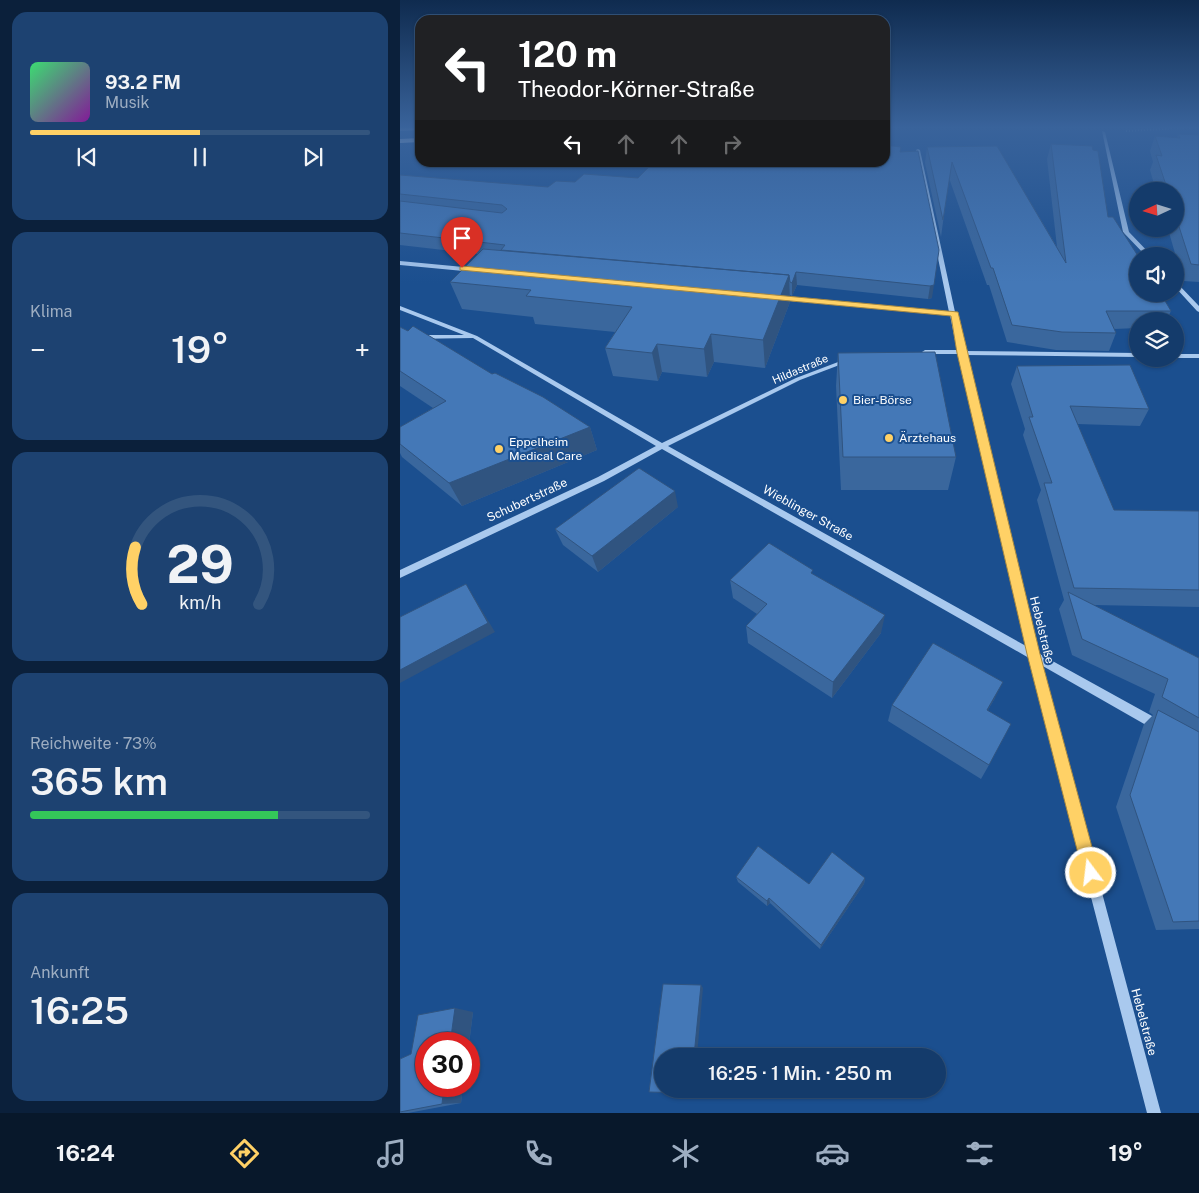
<!DOCTYPE html>
<html lang="de">
<head>
<meta charset="utf-8">
<style>
  :root { --surface:#143b6b; --page:#1d4271; --text:#f1f3f6; --muted:#9dadc1; --line:#33557e; --accent:#ffd166 }
  body { margin:0; font-family:"Public Sans",sans-serif; background:var(--page); color:var(--text); height:100vh; display:flex; flex-direction:column; font-size:19px; white-space:nowrap }
  * { box-sizing:border-box; margin:0 }
  p { font-size:16px; color:var(--muted) }
  .icon { flex:none; width:28px; height:28px; fill:none; stroke:currentColor; stroke-width:2; stroke-linecap:round; stroke-linejoin:round }
  .map { position:relative; flex:1; overflow:hidden }
  .sheet { display:flex; flex-direction:column; gap:12px; padding:12px; background:#0b203b; width:400px }
  .sheet>* { flex:none }
  .top-card { position:absolute; left:15px; top:15px; width:475px; height:152px; border-radius:15px; box-shadow:0 1px 4px #0004,0 0 0 1px var(--line); background:#202124; color:#fff; overflow:hidden }
  .needle { width:32px; rotate:266deg }
  .tools { position:absolute; left:729px; top:182px; display:grid; gap:10px }
  .tools a { display:grid; place-items:center; width:55px; height:55px; border-radius:50%; background:var(--surface); box-shadow:0 1px 4px #0004,0 0 0 1px var(--line); font-size:25px }
  .speed { position:absolute; left:15px; top:1032px; display:flex; gap:10px; font-size:25px; font-weight:700; text-align:center }
  .speed>* { display:grid; place-content:center; width:65px; height:65px; border-radius:50%; background:var(--surface); box-shadow:0 1px 4px #0004,0 0 0 1px var(--line); line-height:1 }
  .speed .limit { border:8px solid #d22; background:#fff; color:#111 }
  .pin { position:absolute; display:grid; place-items:center; width:42px; height:42px; color:#fff; margin:-51px -21px; border-radius:50% 50% 50% 0; rotate:-45deg; box-shadow:0 0 5px #0007 }
  .pin .icon { rotate:45deg }
  .me { position:absolute; width:55px; margin:-28px; rotate:345deg; stroke-linejoin:round; filter:drop-shadow(0 0 4px #0008) }
  .turn { display:flex; align-items:center; gap:18px; height:105px; padding:0 20px; font-size:22px }
  .turn .icon { width:65px; height:65px; stroke-width:2.5 }
  .turn b { display:block; font-size:35px; line-height:42px }
  .lanes { display:flex; align-items:center; height:48px; padding:0 20px; background:#0003; justify-content:center; gap:25px; direction:ltr }
  .lanes .off { opacity:.35 }
  .big { font-size:38px; font-weight:600; line-height:1.1 }
  .sheet .widget { flex:1; display:flex; flex-direction:column; justify-content:center; gap:8px; min-width:0; padding:0 18px; border-radius:15px; background:var(--page) }
  .sheet .dial { align-items:center; gap:0 }
  .dial svg { height:130px; overflow:visible; fill:none; stroke:var(--line); stroke-width:7; stroke-linecap:round; text-anchor:middle }
  .dial text { fill:var(--text); stroke:none }
  .song { display:flex; align-items:center; gap:15px }
  .cover { width:60px; height:60px; border-radius:8px; background:linear-gradient(135deg,hsl(140 70% 55%),hsl(290 70% 35%)) }
  .played { height:5px; border-radius:2px; background:linear-gradient(90deg,var(--accent) 50%,var(--line) 50%) }
  .keys { display:flex; justify-content:space-around; direction:ltr }
  .heat { display:flex; justify-content:space-between; align-items:center; font-size:28px; direction:ltr }
  .charge { height:8px; border-radius:4px; background:linear-gradient(90deg,#34c759 73%,var(--line) 0) }
  .trip { position:absolute; left:254px; top:1048px; width:292px; height:50px; border-radius:25px; background:var(--surface); box-shadow:0 1px 4px #0004,0 0 0 1px var(--line); font-weight:600; line-height:50px; text-align:center }
  .menu { display:flex; height:80px; justify-content:space-around; align-items:center; background:#08182b; color:var(--muted) }
  .menu .icon { width:35px; height:35px }
  .menu .current { color:var(--accent) }
  .menu b { font-size:22px; color:var(--text) }
  main { display:flex; flex:1; min-height:0 }
  .map>svg:first-child { display:block }
  .lines { fill:none; stroke-linecap:round; stroke-linejoin:round }
  .path { stroke:#a9c9ee; stroke-width:2; stroke-dasharray:1 2; stroke-linecap:butt }
  .minor { fill:#a9c9ee; fill-rule:evenodd }
  .highway { fill:#fff; fill-rule:evenodd }
  .wall { fill:#3a679d }
  .shaded-wall { fill:#305480 }
  .building { fill:#4478b7; stroke:#305480 }
  .route { fill:#ffd166; stroke:#a68842 }
  .poi-dot { fill:#ffd166; stroke:#1b4f8f; stroke-width:2 }
  .labels { text-anchor:middle; dominant-baseline:central; stroke-width:4; stroke-linejoin:round; paint-order:stroke }
  .far-street-label { font-size:11px; fill:#fff; stroke:#1b4f8f }
  .poi-label { font-size:12px; fill:#fff; stroke:#1b4f8f; text-anchor:start }
  .street-label { font-size:12px; fill:#fff; stroke:#1b4f8f }
</style>
</head>
<body>
<main>
<section class="sheet">
<div class="widget">
<div class="song"><i class="cover"></i><div><b>93.2 FM</b><p>Musik</p></div></div>
<div class="played"></div>
<div class="keys"><svg class="icon" aria-label="previous" viewBox="0 0 24 24"><path d="M18 5L8 12l10 7zM5 5v14"/></svg><svg class="icon" aria-label="pause" viewBox="0 0 24 24"><path d="M8 5v14M16 5v14"/></svg><svg class="icon" aria-label="next" viewBox="0 0 24 24"><path d="M6 5l10 7-10 7zM19 5v14"/></svg></div>
</div>
<div class="widget"><p>Klima</p>
<div class="heat"><a>−</a><b class="big">19°</b><a>+</a></div>
</div>
<div class="widget dial"><svg viewBox="0 0 100 80">
<path d="M14 69A42 42 0 1 1 86 69"/>
<path d="M14 69A42 42 0 0 1 10 34" stroke="#ffd166"/>
<text x="50" y="56" font-size="32" font-weight="700">29</text>
<text x="50" y="72" font-size="11">km/h</text>
</svg></div>
<div class="widget"><p>Reichweite · 73%</p><b class="big">365 km</b><div class="charge"></div></div>
<div class="widget"><p>Ankunft</p><b class="big">16:25</b></div>
</section>
<div class="map">
<svg width="799" height="1113" viewBox="0 0 799 1113">
  <rect width="100%" height="100%" fill="#1b4f8f"/>
  <g class="lines">
    <!-- path -->
    <path class="path" d="M726 131 799 127"/>
    <!-- minor -->
    <path class="minor" d="M702 131 705 132 729 232 752 256H746L723 232Z
      M518 149 520 150 555 312 558 314 556 316 564 351 738 353V357L565 355 638 653 761 721 762 725 761 729 757 730 753 729 641 665 761 1113H747L629 658 262 449 204 481 0 578V570L198 477 256 446 73 338 10 339 0 335V331L11 335H64L0 310V306L77 336 262 443 396 378 446 359H450V361L400 380 268 446 626 646 558 354H525L522 352 525 350H557L550 315 379 300 376 298 379 296 549 312 516 150Z
      M0 261 74 268 77 270 74 272 0 265Z
      M775 282 777 283 799 306V312L797 311 775 287Z
      M775 354H799V358H775Z"/>
    <!-- highway -->
    <path class="highway" d="M0 127H20V130L0 131Z
      M20 138V142L0 143V139Z"/>
  </g>
  <!-- wall -->
  <path class="wall" d="M778 134 799 135V282L783 281 768 229H775V191H756L750 170 753 162 750 151 755 136 777 138Z
    M651 144 708 217 771 311 766 321H738V328L714 329 716 333 709 351 656 350 607 342 589 285H587L549 178 541 237 525 163 527 147 597 146 657 247 647 159Z
    M518 151 532 298 528 299 397 285 392 296 390 295V302L365 368 314 362 307 377 262 372 258 381 213 376 205 348 215 332 135 324 133 317 62 309 50 282 78 254 0 245V175L148 187 175 182 238 178 500 152Z
    M0 327 92 374 190 427 197 450 62 506 2 457 0 453V427L33 408 0 386Z
    M438 353 556 457 548 490H441L436 386Z
    M617 366 749 409 740 426 677 424 714 510 799 511V607L693 605 799 658V929L756 930 716 807 744 724 753 715 749 712 755 694 672 655 659 609 664 600 637 500 641 490 623 435 625 429 611 384Z
    M278 507 198 572 163 545 155 529Z
    M413 574 481 633 432 698 348 643 346 626 357 614 333 598 330 580Z
    M595 698 588 710 589 765 581 779 488 721 492 705Z
    M336 877 409 884 465 878 464 884 420 949 370 903 367 906 338 882Z
    M73 1012 69 1044H26V1086H63L61 1103 8 1113H0V1059L11 1054Z"/>
  <!-- shaded-wall -->
  <path class="shaded-wall" d="M396 272 397 285 392 296V283Z
    M389 275 390 302 365 368 363 340Z
    M534 285 532 298 528 299 530 286Z
    M311 334 314 362 307 377 304 349Z
    M257 344 262 372 258 381 252 353Z
    M190 427 197 450 62 506 49 483Z
    M275 491 278 507 198 572 192 556Z
    M66 584 95 632 0 683V670Z
    M485 615 481 633 432 698 433 682Z
    M603 682 595 698 579 725 587 710Z
    M465 878 464 884 420 949 421 945Z
    M369 898 370 903 367 906V901Z
    M301 985 303 988 297 1056H294Z
    M55 1008 73 1012 69 1044H50Z
    M44 1086H63L61 1103 42 1104Z
    M291 1089H294V1093H290Z"/>
  <!-- building -->
  <path class="building" d="M778 134 799 135V265L791 264 775 214V191H768L756 155 762 156 755 136 780 138Z
    M651 144 692 146 693 150 698 151 708 217H713L738 256V294H761L771 311H706L716 333 662 332 612 325 593 268H591L552 162 543 220 527 147 597 146 666 263Z
    M485 145 501 147 500 152 518 151 539 250 534 285 530 286 396 272 392 283 390 282 389 275 101 250 105 245 0 233V201L102 213 107 209 102 205 0 194V175L148 187 156 181 175 182 184 174 238 178 254 162H485Z
    M83 249 389 275 363 340 311 334 304 349 257 344 252 353 205 348 232 307 126 296 131 290 50 282Z
    M13 326 92 374 95 373 143 397 190 427 49 483 0 444V427L46 401 0 371V327L8 331Z
    M535 352 556 457H443L438 353Z
    M730 365 749 409 670 406 714 510 799 511V590L674 588 644 483H652L629 417H633L617 366Z
    M239 468 275 491 192 556 155 529Z
    M369 543 413 570 411 573 485 615 433 682 346 626 367 604 330 580Z
    M66 584 88 623 0 670V617Z
    M668 592 799 658V718L762 697 768 679 682 639Z
    M533 643 603 682 587 710 611 724 589 765 492 705Z
    M758 710 799 732V921L773 922 730 795Z
    M358 846 409 884 432 852 465 878 421 945 369 898 367 901 336 877Z
    M263 984 301 985 294 1056H262V1089H291L290 1093 249 1092Z
    M55 1008 50 1044H26V1086H44L42 1104 0 1112V1059L11 1054 18 1015Z"/>
  <!-- sky -->
  <linearGradient id="sky" x2="0" y2="1"><stop stop-color="#0f2b4f"/><stop offset="0.45" stop-color="#39639b"/><stop offset="1" stop-color="#39639b" stop-opacity="0"/></linearGradient>
  <rect width="799" height="283" fill="url(#sky)"/>
  <!-- route -->
  <path class="route" d="M62 266 558 312 640 654 699 873 696 878 691 881 685 878 683 873 627 654 557 353 551 316 60 270V267Z"/>
  <!-- markers -->
  <g class="poi-dot">
    <circle cx="443" cy="400" r="5"/>
    <circle cx="489" cy="438" r="5"/>
    <circle cx="99" cy="449" r="5"/>
  </g>
  <g class="labels">
    <!-- far-street labels -->
    <g class="far-street-label">
      <text transform="translate(400 369) rotate(-23)">Hildastraße</text>
    </g>
    <!-- poi labels -->
    <g class="poi-label">
      <text x="453" y="400">Bier-Börse</text>
      <text x="499" y="438">Ärztehaus</text>
      <text x="109" y="442">Eppelheim<tspan x="109" dy="14">Medical Care</tspan></text>
    </g>
    <!-- street labels -->
    <g class="street-label">
      <text transform="translate(127 500) rotate(-25)">Schubertstraße</text>
      <text transform="translate(408 513) rotate(29)">Wieblinger Straße</text>
      <text transform="translate(642 630) rotate(76)">Hebelstraße</text>
      <text transform="translate(744 1022) rotate(75)">Hebelstraße</text>
    </g>
  </g>
</svg>
<div class="tools">
<a><svg class="needle" viewBox="-14 -14 28 28"><path d="M0-13l5 13h-10z" fill="#e53935"/><path d="M0 13l5-13h-10z" fill="#9dadc1"/></svg></a>
<a><svg class="icon" aria-label="sound" viewBox="0 0 24 24"><path d="M4 9h4l5-4v14l-5-4H4zM17 9q2 3 0 6"/></svg></a>
<a><svg class="icon" aria-label="layers" viewBox="0 0 24 24"><path d="M12 4l9 5-9 5-9-5zM3 14l9 5 9-5"/></svg></a>
</div>
<div class="speed"><div class="limit">30</div></div>
<div class="pin" style="left:62px;top:268px;background:#d93025"><svg class="icon" aria-label="arrive" viewBox="0 0 24 24"><path d="M6 21V4h12l-3 4 3 4H6"/></svg></div>
<svg class="me" style="left:691px;top:873px" viewBox="-20 -20 40 40"><circle r="17" fill="#ffd166" stroke="#fff" stroke-width="3"/><path d="M0-11L8 9 0 5-8 9z" fill="#fff"/></svg>
<div class="trip">16:25 · 1 Min. · 250 m</div>
<div class="top-card">
<div class="turn"><svg class="icon" aria-label="left" viewBox="0 0 24 24"><path d="M17 20v-9H6M10 6l-5 5 5 5"/></svg><div><b>120 m</b>Theodor-Körner-Straße</div></div>
<div class="lanes"><svg class="icon" aria-label="left" viewBox="0 0 24 24"><path d="M17 20v-9H6M10 6l-5 5 5 5"/></svg><svg class="icon off" aria-label="ahead" viewBox="0 0 24 24"><path d="M12 20V5M6 11l6-6 6 6"/></svg><svg class="icon off" aria-label="ahead" viewBox="0 0 24 24"><path d="M12 20V5M6 11l6-6 6 6"/></svg><svg class="icon off" aria-label="right" viewBox="0 0 24 24"><path d="M7 20v-9h11M14 6l5 5-5 5"/></svg></div>
</div>
</div>
</main>
<nav class="menu">
<b>16:24</b>
<svg class="icon current" aria-label="directions" viewBox="0 0 24 24"><path d="M12 3l9 9-9 9-9-9zM9 14v-3h6M13 9l2 2-2 2"/></svg>
<svg class="icon" aria-label="music" viewBox="0 0 24 24"><path d="M9 18V5l10-2v13"/><circle cx="6" cy="18" r="3"/><circle cx="16" cy="16" r="3"/></svg>
<svg class="icon" aria-label="phone" viewBox="0 0 24 24"><path d="M5 4h4l2 5-3 2q2 4 5 5l2-3 5 2v4C11 20 4 13 5 4z"/></svg>
<svg class="icon" aria-label="climate" viewBox="0 0 24 24"><path d="M12 3v18M4 7l16 10M4 17L20 7"/></svg>
<svg class="icon" aria-label="car" viewBox="0 0 24 24"><path d="M5 17H2v-5l4-1 3-4h7l3 4 3 1v5h-3M9 17h6M6 11h13"/><circle cx="7" cy="17" r="2"/><circle cx="17" cy="17" r="2"/></svg>
<svg class="icon" aria-label="filters" viewBox="0 0 24 24"><path d="M4 7h16M4 17h16"/><circle cx="9" cy="7" r="2"/><circle cx="15" cy="17" r="2"/></svg>
<b>19°</b>
</nav>
</body>
</html>
